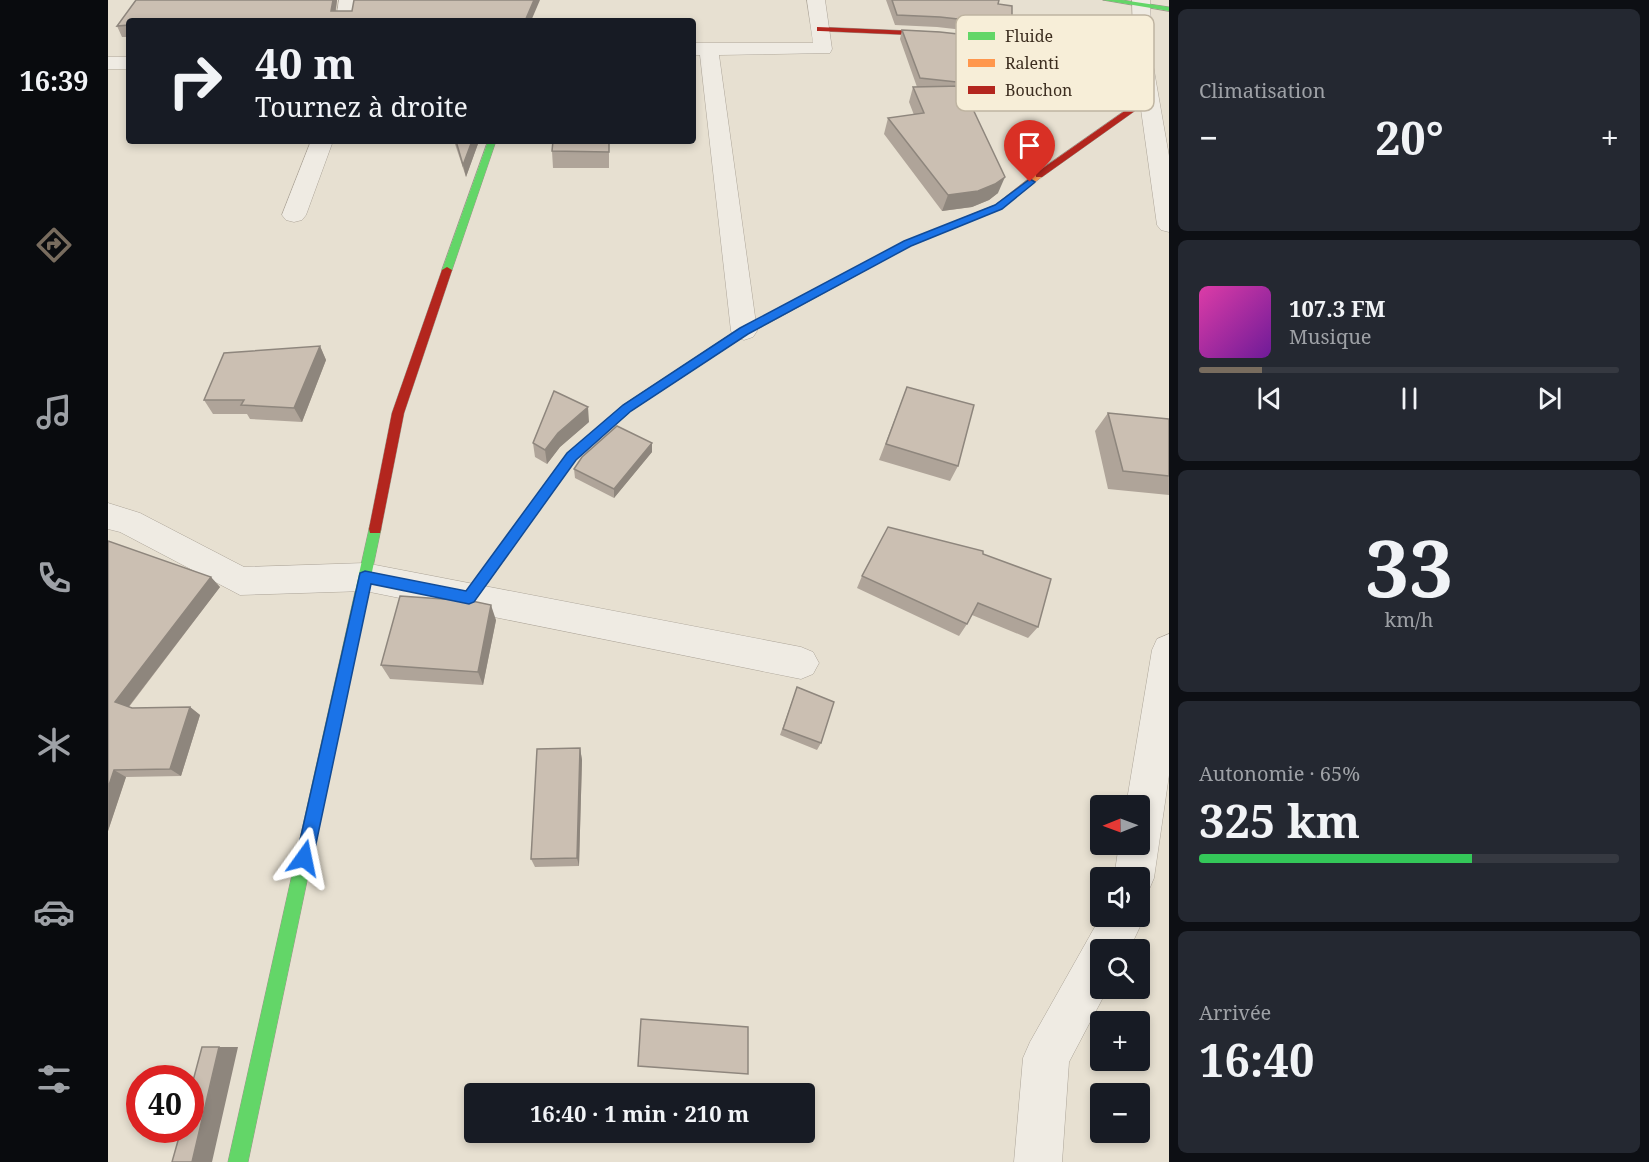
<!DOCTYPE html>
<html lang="fr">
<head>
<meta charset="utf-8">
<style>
  :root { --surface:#171b24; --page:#242831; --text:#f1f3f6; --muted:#9ea1a6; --line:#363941; --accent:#786c5e }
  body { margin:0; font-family:"Noto Serif",serif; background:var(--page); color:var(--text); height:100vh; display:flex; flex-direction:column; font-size:22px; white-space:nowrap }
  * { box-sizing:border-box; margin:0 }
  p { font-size:20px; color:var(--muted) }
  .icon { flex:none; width:33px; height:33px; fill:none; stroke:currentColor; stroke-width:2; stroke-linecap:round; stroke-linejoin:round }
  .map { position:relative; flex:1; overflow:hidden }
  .sheet { display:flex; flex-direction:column; gap:9px; padding:9px; background:#0d0f14; width:480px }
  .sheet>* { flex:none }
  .banner { position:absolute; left:18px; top:18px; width:570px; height:126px; border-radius:6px; box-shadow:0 3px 9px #0003; background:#171b24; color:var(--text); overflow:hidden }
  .needle { width:39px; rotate:269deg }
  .tools { position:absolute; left:982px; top:795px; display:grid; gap:12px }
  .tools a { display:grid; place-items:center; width:60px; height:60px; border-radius:6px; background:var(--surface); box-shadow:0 3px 9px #0003; font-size:30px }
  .speed { position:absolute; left:18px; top:1065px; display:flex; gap:12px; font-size:30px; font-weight:700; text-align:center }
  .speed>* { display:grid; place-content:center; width:78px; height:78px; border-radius:50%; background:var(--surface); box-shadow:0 3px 9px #0003; line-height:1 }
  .speed .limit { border:9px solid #d22; background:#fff; color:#111 }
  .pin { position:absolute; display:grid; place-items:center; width:51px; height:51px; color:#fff; margin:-62px -26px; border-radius:50% 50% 50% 0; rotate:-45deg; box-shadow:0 0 6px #0007 }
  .pin .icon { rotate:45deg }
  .me { position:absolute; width:66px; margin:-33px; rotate:12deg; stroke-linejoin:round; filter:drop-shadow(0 0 4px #0008) }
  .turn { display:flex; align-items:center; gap:21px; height:126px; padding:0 30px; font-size:27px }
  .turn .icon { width:78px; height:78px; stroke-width:2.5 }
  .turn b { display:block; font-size:42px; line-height:51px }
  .big { font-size:45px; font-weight:700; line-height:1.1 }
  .sheet .card { flex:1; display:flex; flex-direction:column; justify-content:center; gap:9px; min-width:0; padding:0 21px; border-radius:9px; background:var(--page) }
  .sheet .dial { align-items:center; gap:0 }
  .dial b { font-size:78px; line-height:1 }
  .song { display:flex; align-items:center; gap:18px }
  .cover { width:72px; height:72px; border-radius:9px; background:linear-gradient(135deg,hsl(320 70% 55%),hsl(280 70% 35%)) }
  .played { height:6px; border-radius:3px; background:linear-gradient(90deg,var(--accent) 15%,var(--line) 15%) }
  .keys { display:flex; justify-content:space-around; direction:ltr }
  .heat { display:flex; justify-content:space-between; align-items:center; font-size:33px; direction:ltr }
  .charge { height:9px; border-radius:4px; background:linear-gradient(90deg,#34c759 65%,var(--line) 0) }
  .trip { position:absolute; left:356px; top:1083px; width:351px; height:60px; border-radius:6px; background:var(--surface); box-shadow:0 3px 9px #0003; font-weight:700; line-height:60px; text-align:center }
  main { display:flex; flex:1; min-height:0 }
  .menu { display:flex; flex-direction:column; width:108px; justify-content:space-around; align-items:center; background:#090b0e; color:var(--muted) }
  .menu .icon { width:42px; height:42px }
  .menu .active { color:var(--accent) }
  .menu b { font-size:27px; color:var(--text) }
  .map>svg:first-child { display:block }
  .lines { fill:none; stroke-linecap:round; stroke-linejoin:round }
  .street-casing { stroke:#ada599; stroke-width:1 }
  .fast-casing { stroke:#9c958a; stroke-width:1 }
  .slow-casing { stroke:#9c958a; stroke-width:1 }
  .jam-casing { stroke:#9c958a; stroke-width:1 }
  .street { fill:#efebe3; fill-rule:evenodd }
  .fast { fill:#63d668; fill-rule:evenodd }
  .slow { fill:#ff974d; fill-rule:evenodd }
  .jam { fill:#b3261e; fill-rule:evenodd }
  .wall { fill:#afa499 }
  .shaded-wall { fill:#8e867d }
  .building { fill:#cbbfb2; stroke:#8e867d; stroke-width:1.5 }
  .route { fill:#1a73e8; stroke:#114b97; stroke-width:1.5 }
  .key { fill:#f7eed8; stroke:#bfb4a1; stroke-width:1.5 }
  .key-label { font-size:16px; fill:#3d2e20 }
</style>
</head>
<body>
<main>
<nav class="menu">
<b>16:39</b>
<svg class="icon active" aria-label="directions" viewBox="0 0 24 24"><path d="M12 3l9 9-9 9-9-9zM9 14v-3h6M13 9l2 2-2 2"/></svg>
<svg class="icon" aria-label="music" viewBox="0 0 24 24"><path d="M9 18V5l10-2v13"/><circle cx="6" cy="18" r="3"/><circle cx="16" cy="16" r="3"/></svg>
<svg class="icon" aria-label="phone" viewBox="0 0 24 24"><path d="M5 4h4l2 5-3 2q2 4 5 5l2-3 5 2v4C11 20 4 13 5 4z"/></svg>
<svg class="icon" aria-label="climate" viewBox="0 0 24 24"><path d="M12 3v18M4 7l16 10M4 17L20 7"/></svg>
<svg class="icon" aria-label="car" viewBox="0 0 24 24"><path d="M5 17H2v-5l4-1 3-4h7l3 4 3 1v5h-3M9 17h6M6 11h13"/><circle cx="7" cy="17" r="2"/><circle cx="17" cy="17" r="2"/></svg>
<svg class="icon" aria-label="filters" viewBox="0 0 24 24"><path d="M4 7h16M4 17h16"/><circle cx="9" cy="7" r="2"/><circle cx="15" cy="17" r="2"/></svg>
</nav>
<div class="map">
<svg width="1061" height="1162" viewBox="0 0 1061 1162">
  <rect width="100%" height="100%" fill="#e7e0d1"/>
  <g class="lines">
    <defs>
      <path id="street" d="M231 0H249L246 21H228Z
        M699 0H717L724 49 722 53 611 55 649 331 645 337 636 340 627 337 623 331 592 55H585V43H705Z
        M1024 0H1042L1044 59 1061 156V232L1053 230 1049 225 1026 59Z
        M0 57H21V69H0Z
        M203 141H225L198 215 194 220 186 222 178 220 174 215Z
        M0 503 32 513 136 567 257 563 693 647 705 652 711 663 705 674 693 679 257 591 132 595 12 532 0 529Z
        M1061 634V775L1046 878 1040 892 1032 896V878H1006L1011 844H1032V806H1018L1044 650 1049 639Z
        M1032 904 1037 916 1021 950H993V988H1000L961 1062 954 1162H906L915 1058 922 1042 993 916H1032Z"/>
      <path id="fast" d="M995 0H1014L1061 7V11Z
        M859 36 1035 57 1039 59 1035 61 862 40H859Z
        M380 141H388L344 270 343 272H335L334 270Z
        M657 316 662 320 661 323 640 334 523 411 467 460 366 602 361 604 356 602 354 598 356 594 459 454 515 405 632 328Z
        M267 524 272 525 273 529 140 1162H120L261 529 262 525Z"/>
      <path id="slow" d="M928 173 936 175 893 209 802 246 661 323 657 324 652 320 796 242 887 205Z"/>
      <path id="jam" d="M709 27 829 32 866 38 862 40 829 36 712 31H709Z
        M1038 96 1045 98 934 177H928V173Z
        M339 267 344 270 296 413 273 529 272 533H262L261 529 284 413 334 270Z"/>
    </defs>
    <!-- street casing -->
    <use href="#street" class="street-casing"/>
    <!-- fast casing -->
    <use href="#fast" class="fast-casing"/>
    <!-- slow casing -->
    <use href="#slow" class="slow-casing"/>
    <!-- jam casing -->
    <use href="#jam" class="jam-casing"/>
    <!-- street -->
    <use href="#street" class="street"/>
    <!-- fast -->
    <use href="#fast" class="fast"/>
    <!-- slow -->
    <use href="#slow" class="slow"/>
    <!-- jam -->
    <use href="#jam" class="jam"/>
  </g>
  <!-- wall -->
  <path class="wall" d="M28 0H229L228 11 21 21V37H14L9 26Z
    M778 0H891L890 4 904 25 900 35 829 27 787 25Z
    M794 30 904 88 900 98 857 93 890 193 881 200 864 207 834 211 776 134 780 118 806 115 801 102 805 87H809L792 39Z
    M346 141H371L358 177Z
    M501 141V168H445L444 151Z
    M212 346 218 360 194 422 142 419 139 414H105L96 400Z
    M799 387 850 466 842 481 771 460Z
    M1000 413 1061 419V495L1000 489 987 431Z
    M481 422 452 447 439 464 427 457 425 443Z
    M544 443V452L506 498 467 478 466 469Z
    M0 541 112 587 21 707 24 708 82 707 92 715 73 776 18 777 0 831Z
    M875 554 930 627 920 638 864 615 859 624 851 636 749 588 754 576Z
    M388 620 375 685 282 679 273 665Z
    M689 687 713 743 709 750 672 735Z
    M472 748 474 760 471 866 427 867 423 859Z"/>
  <!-- shaded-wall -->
  <path class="shaded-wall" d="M225 0H229L226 21 223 11Z
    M426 0H432L423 21H417Z
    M364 141H371L358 177 355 165Z
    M897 177 890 193 881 200 864 207 834 211 840 195Z
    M212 346 218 360 194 422 186 408Z
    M480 407 481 422 452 447 439 464 437 450 450 433Z
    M544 443V452L506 498V489Z
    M103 577 112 587 18 710 7 702Z
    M383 605 388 620 375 685 370 672Z
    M82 707 92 715 73 776 62 769Z
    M472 748 474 760 471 866 469 858Z
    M6 770 18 777 0 831V788Z
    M111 1047H130L104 1162H84Z"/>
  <!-- building -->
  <path class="building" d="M28 0H225L223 11H244L246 0H426L417 21H21V25L9 26Z
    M784 0H891L890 4 904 6V25L832 17 789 15Z
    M794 30 832 32 904 40V88L812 78Z
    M854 86 897 177 887 184 870 191 840 195 780 118 816 113 805 87Z
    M348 141H364L355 165Z
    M445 141H501V152L444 151Z
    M212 346 186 408 133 405 136 400H96L116 353Z
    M799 387 866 405 850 466 778 444Z
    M446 391 480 407 450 433 437 450 425 443Z
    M1000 413 1061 419V476L1015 471Z
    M509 426 544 443 506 489 466 469 474 457Z
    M780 527 875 551V554L943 579 930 627 870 603 859 624 754 576Z
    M0 541 103 577 7 702 24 708 82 707 62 769 6 770 0 788Z
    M292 596 364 601 383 605 370 672 273 665Z
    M689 687 726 702 713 743 675 729Z
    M472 748 469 858 423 859 429 749Z
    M533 1019 640 1027V1074L530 1066Z
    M94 1047H111L84 1162H64L73 1130H82V1092Z"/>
  <!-- route -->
  <path class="route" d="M922 179 927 182 926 183 894 209 803 246 640 334 523 411 468 460 366 602 361 604 263 584 205 858 202 864 196 866 190 864 188 858 252 573 257 571 358 591 459 453 515 405 632 328 796 241 887 205Z"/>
  <!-- legend -->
  <rect x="848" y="15" width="198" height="96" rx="9" class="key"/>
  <rect x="860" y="32" width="27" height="8" fill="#63d668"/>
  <rect x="860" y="59" width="27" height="8" fill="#ff974d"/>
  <rect x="860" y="86" width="27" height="8" fill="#b3261e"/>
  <g class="key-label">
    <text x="897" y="42">Fluide</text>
    <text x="897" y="69">Ralenti</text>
    <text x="897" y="96">Bouchon</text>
  </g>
</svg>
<div class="tools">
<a><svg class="needle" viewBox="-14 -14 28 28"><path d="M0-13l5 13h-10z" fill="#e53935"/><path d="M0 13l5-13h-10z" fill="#9ea1a6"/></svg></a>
<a><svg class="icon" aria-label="sound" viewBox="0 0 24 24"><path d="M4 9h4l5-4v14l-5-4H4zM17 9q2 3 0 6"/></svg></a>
<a><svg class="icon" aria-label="search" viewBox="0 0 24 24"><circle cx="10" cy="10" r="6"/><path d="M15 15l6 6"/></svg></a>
<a>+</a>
<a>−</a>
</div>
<div class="speed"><div class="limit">40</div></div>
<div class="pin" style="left:922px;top:182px;background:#d93025"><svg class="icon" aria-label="arrive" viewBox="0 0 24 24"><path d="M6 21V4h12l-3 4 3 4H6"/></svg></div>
<svg class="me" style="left:196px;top:858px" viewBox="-20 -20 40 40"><path d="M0-17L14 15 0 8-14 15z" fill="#1a73e8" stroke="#fff" stroke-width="4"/></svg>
<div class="trip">16:40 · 1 min · 210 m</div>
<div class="banner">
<div class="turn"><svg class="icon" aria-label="right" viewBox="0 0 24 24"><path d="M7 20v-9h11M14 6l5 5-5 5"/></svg><div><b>40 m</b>Tournez à droite</div></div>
</div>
</div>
<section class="sheet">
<div class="card"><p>Climatisation</p>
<div class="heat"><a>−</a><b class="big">20°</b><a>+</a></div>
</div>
<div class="card">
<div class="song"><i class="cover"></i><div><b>107.3 FM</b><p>Musique</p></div></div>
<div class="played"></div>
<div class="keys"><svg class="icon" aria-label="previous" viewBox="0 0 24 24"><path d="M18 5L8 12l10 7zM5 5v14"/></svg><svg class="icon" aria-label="pause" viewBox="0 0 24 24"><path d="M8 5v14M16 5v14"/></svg><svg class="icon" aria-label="next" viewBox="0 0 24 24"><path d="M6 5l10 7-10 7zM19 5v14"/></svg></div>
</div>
<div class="card dial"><b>33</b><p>km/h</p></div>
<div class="card"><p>Autonomie · 65%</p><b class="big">325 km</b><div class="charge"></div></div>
<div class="card"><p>Arrivée</p><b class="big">16:40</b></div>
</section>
</main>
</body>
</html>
